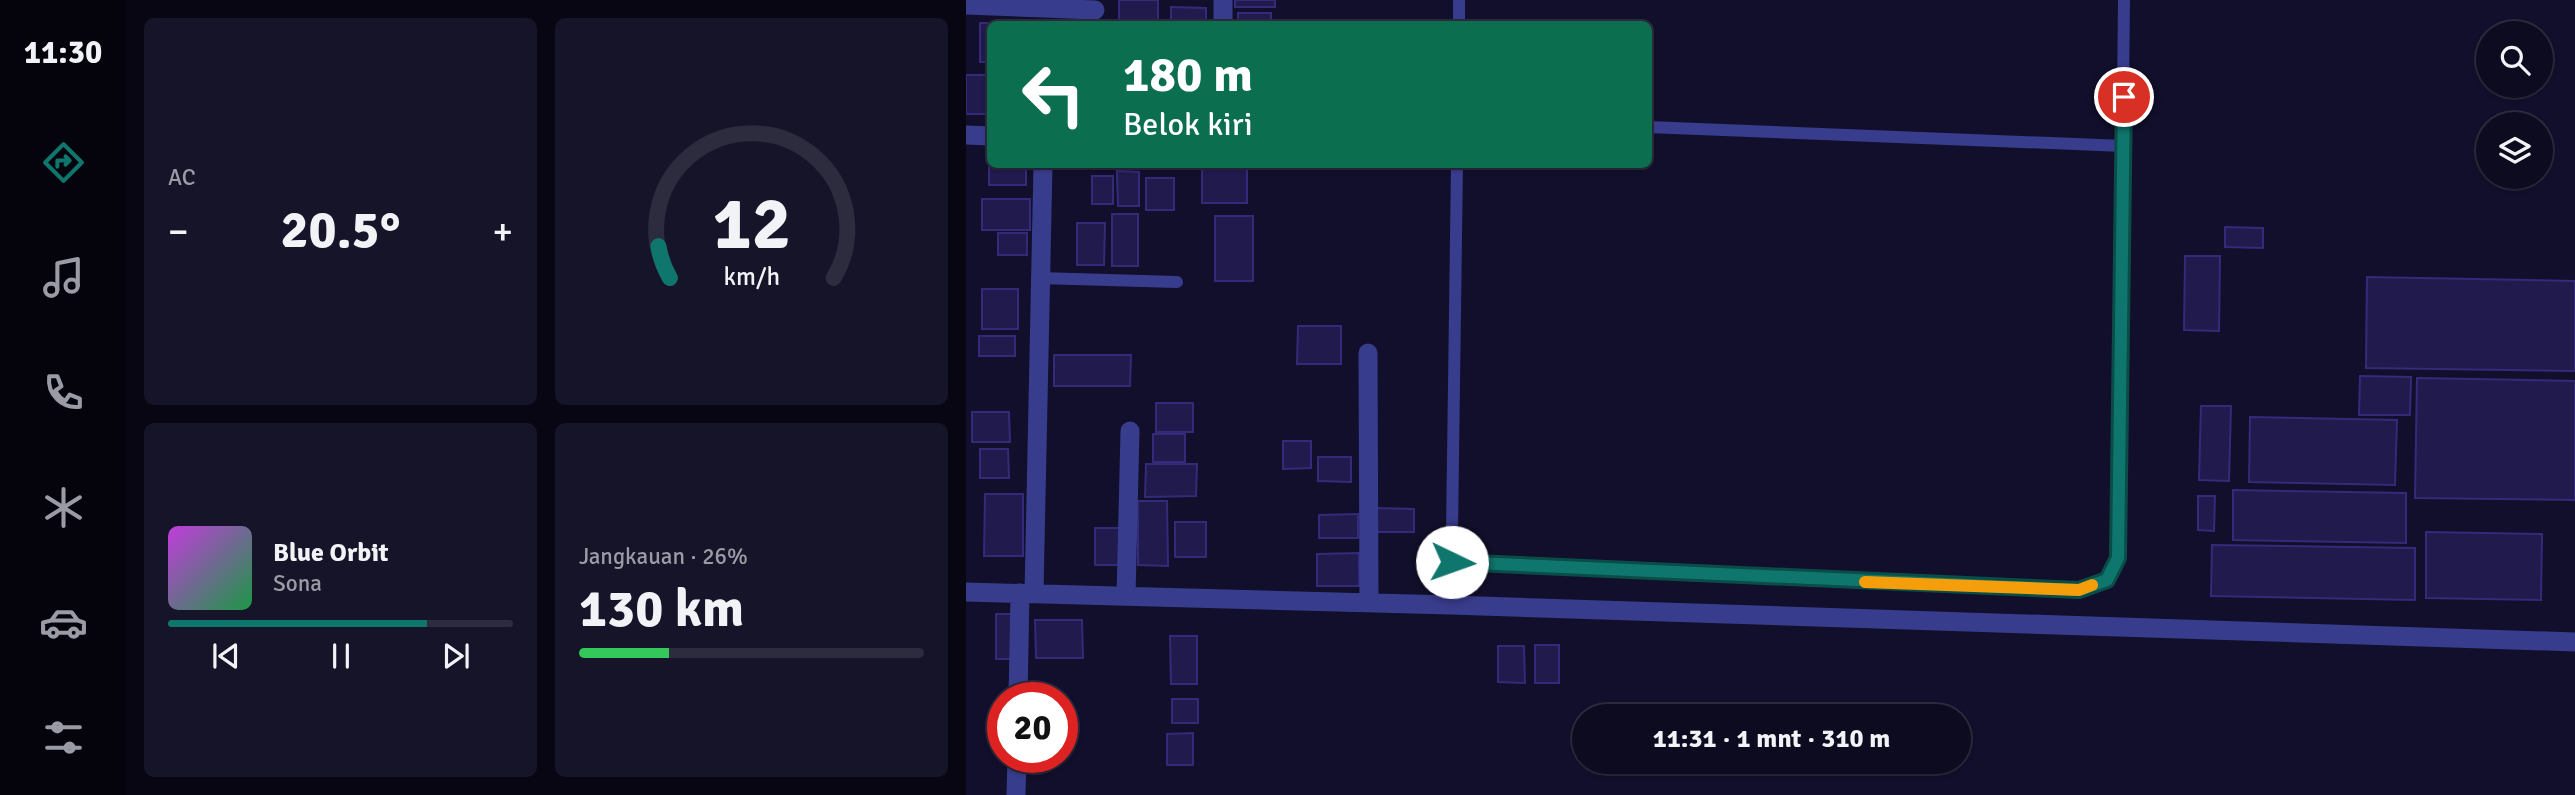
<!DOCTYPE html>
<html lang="id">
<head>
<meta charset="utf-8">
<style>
  :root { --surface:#0d0b20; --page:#161429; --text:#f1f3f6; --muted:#9a9ba5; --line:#2d2b3e; --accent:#0f766e }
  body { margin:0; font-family:Signika,sans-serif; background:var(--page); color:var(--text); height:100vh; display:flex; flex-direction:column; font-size:26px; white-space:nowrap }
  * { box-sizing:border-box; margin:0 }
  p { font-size:23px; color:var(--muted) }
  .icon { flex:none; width:38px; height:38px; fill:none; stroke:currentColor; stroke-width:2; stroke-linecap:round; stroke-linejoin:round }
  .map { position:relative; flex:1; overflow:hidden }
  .side { display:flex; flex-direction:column; gap:18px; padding:18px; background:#070612; width:840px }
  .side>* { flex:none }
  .banner { position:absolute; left:21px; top:21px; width:665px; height:147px; border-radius:10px; box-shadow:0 2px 5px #0004,0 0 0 2px var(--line); background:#0b6e4f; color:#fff; overflow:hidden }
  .tools { position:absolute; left:1510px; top:21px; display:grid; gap:14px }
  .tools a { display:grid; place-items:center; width:77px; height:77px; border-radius:50%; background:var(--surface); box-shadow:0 2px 5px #0004,0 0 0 2px var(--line); font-size:35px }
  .speed { position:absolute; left:21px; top:682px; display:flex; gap:14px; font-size:35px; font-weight:700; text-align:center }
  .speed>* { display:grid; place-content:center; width:91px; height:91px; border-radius:50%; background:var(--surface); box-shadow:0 2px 5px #0004,0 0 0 2px var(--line); line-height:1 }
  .speed .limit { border:10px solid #d22; background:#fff; color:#111 }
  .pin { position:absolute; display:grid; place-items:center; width:60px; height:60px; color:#fff; margin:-30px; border:4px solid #fff; border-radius:50%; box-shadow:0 2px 7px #0007 }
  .me { position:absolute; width:77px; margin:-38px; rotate:93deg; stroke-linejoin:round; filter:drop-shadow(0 0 5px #0008) }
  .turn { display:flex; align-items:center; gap:24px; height:147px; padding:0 21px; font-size:32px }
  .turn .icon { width:91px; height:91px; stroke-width:2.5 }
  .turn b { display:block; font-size:49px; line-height:60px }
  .big { font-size:52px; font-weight:700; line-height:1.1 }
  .side .widget { flex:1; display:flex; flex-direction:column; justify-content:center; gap:10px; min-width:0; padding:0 24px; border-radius:10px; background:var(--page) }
  .side .dial { align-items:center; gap:0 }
  .dial svg { height:182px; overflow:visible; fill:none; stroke:var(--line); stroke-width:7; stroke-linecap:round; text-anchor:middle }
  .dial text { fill:var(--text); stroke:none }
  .song { display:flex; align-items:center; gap:21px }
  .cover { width:84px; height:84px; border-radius:10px; background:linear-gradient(135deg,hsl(290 70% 55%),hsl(140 70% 35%)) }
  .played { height:7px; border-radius:4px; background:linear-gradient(90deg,var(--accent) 75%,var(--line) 75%) }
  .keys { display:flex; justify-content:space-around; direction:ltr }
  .heat { display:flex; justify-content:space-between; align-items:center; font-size:38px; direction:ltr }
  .charge { height:10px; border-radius:5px; background:linear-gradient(90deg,#34c759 26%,var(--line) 0) }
  .side .tiles { flex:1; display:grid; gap:18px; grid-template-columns:repeat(2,1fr) }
  .trip { position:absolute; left:606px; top:704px; width:399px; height:70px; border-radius:35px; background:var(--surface); box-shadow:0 2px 5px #0004,0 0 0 2px var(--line); font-weight:700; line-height:70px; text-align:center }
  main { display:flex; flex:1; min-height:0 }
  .tabs { display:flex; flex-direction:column; width:126px; justify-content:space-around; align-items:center; background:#05040d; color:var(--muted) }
  .tabs .icon { width:49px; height:49px }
  .tabs .active { color:var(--accent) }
  .tabs b { font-size:32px; color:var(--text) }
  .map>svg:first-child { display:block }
  .building { fill:#201a4d; stroke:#332b7a; stroke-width:2 }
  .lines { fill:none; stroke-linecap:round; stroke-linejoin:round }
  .service { stroke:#383c8c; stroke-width:12 }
  .minor { stroke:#383c8c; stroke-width:19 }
  .route-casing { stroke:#0a4d48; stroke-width:18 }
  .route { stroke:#0f766e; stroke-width:12 }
  .slow { stroke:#f59e0b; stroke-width:12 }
</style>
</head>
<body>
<main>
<nav class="tabs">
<b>11:30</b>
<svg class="icon active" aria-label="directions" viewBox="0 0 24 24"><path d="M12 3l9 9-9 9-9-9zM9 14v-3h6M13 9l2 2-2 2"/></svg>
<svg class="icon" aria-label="music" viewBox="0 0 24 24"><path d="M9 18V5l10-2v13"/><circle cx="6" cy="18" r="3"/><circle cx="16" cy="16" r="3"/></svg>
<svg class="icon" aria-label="phone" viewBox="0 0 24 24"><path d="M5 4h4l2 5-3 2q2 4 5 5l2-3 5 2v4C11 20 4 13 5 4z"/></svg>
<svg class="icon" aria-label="climate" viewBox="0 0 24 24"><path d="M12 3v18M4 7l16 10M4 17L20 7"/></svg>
<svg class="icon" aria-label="car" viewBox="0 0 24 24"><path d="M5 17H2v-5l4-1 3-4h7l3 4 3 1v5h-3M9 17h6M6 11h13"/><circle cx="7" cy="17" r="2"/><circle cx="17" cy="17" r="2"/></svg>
<svg class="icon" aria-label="filters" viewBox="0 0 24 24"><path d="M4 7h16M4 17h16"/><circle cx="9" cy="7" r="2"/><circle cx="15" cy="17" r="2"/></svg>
</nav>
<section class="side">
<div class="tiles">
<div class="widget"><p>AC</p>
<div class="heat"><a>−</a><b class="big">20.5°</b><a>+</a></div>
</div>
<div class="widget dial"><svg viewBox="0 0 100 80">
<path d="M14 69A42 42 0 1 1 86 69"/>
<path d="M14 69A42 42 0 0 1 9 55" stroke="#0f766e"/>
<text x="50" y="56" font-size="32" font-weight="700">12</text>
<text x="50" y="72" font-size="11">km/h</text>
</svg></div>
<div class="widget">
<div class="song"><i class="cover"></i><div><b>Blue Orbit</b><p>Sona</p></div></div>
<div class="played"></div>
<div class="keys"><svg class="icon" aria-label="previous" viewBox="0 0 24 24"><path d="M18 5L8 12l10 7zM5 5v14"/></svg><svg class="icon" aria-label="pause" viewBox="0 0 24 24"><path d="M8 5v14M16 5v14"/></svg><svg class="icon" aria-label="next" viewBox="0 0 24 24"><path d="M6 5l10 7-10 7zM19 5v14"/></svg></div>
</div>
<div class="widget"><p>Jangkauan · 26%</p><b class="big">130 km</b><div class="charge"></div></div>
</div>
</section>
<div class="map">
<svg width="1609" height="795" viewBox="0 0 1609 795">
  <rect width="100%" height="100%" fill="#110f2b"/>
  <!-- building -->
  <path class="building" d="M153 0H192V22H153Z
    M269 0H309V7H269Z
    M205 7 240 8V24H205Z
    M272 13H305V24H272Z
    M14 23H52L24 24V62H14Z
    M0 75H24V114H0Z
    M23 143 24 164H60V185H23Z
    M236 164H281V203H236Z
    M151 171 173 172V206H152Z
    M126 176H147V204H126Z
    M180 178H208V210H180Z
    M16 199H64V230H16Z
    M146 214H172V266H146Z
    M249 216H287V281H249Z
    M111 223H139L138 265H111Z
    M1259 227 1297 228V248L1259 247Z
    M32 233H61V255H32Z
    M1219 256H1254L1253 331 1218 330Z
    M1401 277 1609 281V371L1400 368Z
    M16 289H52V329H16Z
    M332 326H375V364H331Z
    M13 336H49V356H13Z
    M88 355H165L164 386H88Z
    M1394 376 1445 377 1444 415H1393Z
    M1451 378 1609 381V500L1449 498Z
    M190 403H227V432H190Z
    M1235 406H1265L1263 481 1233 480Z
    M6 412H43L44 442H6Z
    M1284 417 1431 420 1429 485 1283 482Z
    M187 434H219V462H187Z
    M317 441H345V468L317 469Z
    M14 449H42L43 478H14Z
    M352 457H385V482L352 481Z
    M180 464H231L230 496 179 497Z
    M1267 490 1440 493V543L1267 540Z
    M19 494H57V556H18Z
    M1232 496H1249L1248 531 1232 530Z
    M172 501H201L202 566 172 565Z
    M410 508 448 509V532H410Z
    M392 514V538H353V515Z
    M209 522H240V557H209Z
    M129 528H159L160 565H129Z
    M1460 532 1576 534 1575 600 1460 598Z
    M1246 545 1449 548V600L1245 596Z
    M393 553V586H351V554Z
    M30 614H45V659H30Z
    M69 620H116L117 658H70Z
    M204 636H231V684H205Z
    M569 645H593V683H569Z
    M532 646H558L559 683 532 682Z
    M206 699H232V723H206Z
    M227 733V765H201V734Z"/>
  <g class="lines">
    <!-- service -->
    <path class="service" d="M493 24V0
      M682 127 1158 146
      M73 278 211 282
      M486 562 1113 590 1141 580 1152 558 1158 0
      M485 605 491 164"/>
    <!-- minor -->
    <path class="minor" d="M257 0V24
      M0 5 129 10
      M0 135 24 136
      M402 353 403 603
      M0 592 485 605 1609 642
      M68 593 77 164
      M160 596 164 431
      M52 698 54 593
      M50 795 51 758"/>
  </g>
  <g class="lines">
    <defs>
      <path id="route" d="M486 562 1113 590 1141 580 1152 558 1158 97"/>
    </defs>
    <!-- route casing -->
    <use href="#route" class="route-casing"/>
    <!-- route -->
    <use href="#route" class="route"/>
    <!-- slow -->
    <path class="slow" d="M899 582 1113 590 1126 585"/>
  </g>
</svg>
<div class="tools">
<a><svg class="icon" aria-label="search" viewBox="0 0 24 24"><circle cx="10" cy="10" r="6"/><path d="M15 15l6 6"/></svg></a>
<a><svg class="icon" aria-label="layers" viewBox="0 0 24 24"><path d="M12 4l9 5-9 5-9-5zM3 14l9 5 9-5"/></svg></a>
</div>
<div class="speed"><div class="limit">20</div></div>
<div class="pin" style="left:1158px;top:97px;background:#d93025"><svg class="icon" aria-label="arrive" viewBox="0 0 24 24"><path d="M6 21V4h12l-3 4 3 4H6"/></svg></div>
<svg class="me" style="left:486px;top:562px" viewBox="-20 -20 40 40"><circle r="19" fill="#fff"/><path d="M0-13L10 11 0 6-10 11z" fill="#0f766e"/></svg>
<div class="trip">11:31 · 1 mnt · 310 m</div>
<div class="banner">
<div class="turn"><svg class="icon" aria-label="left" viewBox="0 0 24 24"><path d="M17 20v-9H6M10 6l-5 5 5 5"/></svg><div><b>180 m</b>Belok kiri</div></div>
</div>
</div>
</main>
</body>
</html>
